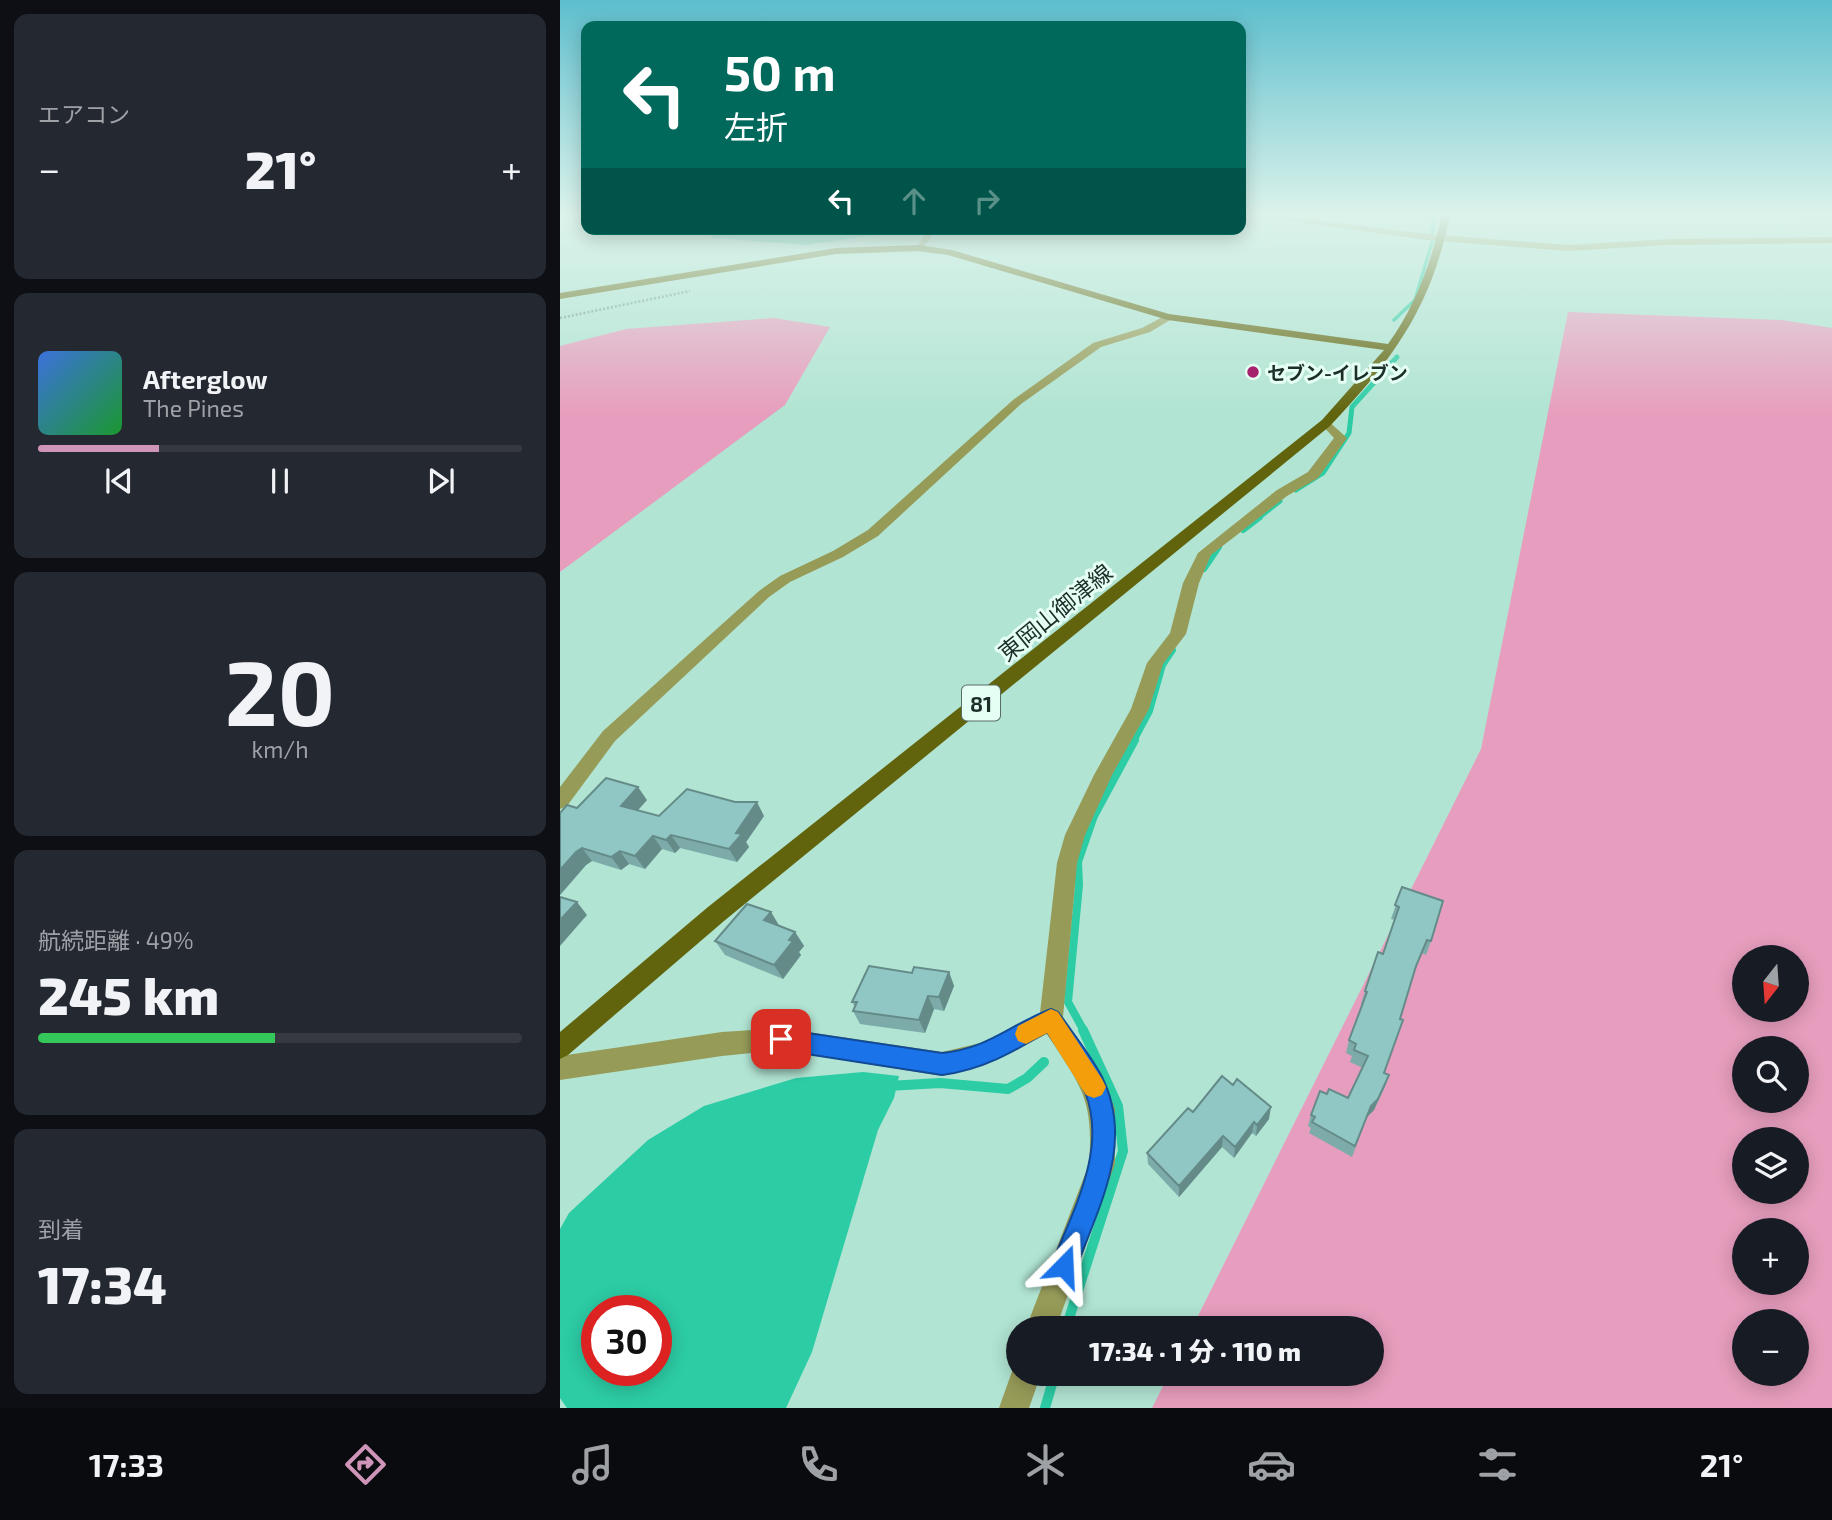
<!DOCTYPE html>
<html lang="ja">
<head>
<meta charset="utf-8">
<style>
  :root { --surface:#171b24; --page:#242831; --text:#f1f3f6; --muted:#9ea1a6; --line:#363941; --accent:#cf95b8 }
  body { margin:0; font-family:"Exo 2","Noto Sans JP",sans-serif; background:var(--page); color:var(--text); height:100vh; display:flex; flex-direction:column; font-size:26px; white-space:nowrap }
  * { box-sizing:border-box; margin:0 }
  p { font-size:23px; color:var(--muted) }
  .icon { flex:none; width:38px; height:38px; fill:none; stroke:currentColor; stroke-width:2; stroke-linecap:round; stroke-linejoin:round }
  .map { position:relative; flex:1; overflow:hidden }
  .sheet { display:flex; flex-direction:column; gap:14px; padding:14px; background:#0d0f14; width:560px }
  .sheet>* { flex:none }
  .guide { position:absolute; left:21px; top:21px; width:665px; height:214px; border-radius:14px; box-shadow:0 4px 18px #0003; background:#00695c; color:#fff; overflow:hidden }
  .needle { width:46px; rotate:197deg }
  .controls { position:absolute; left:1172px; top:945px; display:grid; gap:14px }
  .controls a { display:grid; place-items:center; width:77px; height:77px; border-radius:50%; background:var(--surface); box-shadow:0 4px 18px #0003; font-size:35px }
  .speed { position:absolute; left:21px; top:1295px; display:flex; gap:14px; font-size:35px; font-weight:700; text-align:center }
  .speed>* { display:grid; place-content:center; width:91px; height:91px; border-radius:50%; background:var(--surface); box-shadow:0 4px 18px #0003; line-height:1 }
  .speed .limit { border:10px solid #d22; background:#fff; color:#111 }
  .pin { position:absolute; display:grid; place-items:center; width:60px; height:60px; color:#fff; margin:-30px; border-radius:14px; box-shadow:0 4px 10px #0006 }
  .me { position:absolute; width:77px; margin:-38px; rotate:21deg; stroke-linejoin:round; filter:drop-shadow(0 0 5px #0008) }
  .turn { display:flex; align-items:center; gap:24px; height:147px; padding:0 28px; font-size:32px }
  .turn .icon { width:91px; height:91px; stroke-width:2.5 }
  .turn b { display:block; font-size:49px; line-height:60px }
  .lanes { display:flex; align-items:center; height:66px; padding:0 28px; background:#0003; justify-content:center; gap:35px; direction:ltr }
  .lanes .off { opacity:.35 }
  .big { font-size:52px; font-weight:800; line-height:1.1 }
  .sheet .tile { flex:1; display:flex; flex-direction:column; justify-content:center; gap:10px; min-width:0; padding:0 24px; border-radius:14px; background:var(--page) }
  .sheet .dial { align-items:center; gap:0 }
  .dial b { font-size:91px; line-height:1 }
  .song { display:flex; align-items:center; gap:21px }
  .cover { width:84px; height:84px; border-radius:10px; background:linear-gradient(135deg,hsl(220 70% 55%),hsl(130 70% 35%)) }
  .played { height:7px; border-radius:4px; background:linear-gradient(90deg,var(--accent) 25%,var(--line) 25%) }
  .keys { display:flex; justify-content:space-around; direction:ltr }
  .heat { display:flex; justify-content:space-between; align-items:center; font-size:38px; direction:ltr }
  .charge { height:10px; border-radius:5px; background:linear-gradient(90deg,#34c759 49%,var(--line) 0) }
  .trip { position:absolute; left:446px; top:1316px; width:378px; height:70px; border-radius:35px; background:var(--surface); box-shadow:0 4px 18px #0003; font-weight:800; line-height:70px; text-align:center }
  .tab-bar { display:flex; height:112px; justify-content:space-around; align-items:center; background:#090b0e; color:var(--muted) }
  .tab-bar .icon { width:49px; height:49px }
  .tab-bar .active { color:var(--accent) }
  .tab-bar b { font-size:32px; color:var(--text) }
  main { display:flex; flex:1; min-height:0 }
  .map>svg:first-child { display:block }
  .green { fill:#e79ebe; fill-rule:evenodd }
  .water { fill:#2ccca5; fill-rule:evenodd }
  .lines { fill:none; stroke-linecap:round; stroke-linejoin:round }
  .stream-far4 { stroke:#2ccca5; stroke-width:3.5 }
  .stream-far3 { stroke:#2ccca5; stroke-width:5 }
  .stream-far2 { stroke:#2ccca5; stroke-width:6 }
  .stream-far1 { stroke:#2ccca5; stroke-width:8 }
  .stream { stroke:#2ccca5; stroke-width:10 }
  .path { stroke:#779e90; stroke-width:2.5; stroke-dasharray:2 2; stroke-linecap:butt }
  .minor { fill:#979b58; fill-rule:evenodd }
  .tertiary { fill:#979b58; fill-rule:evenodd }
  .primary { fill:#61640d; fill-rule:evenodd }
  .wall { fill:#7caba9 }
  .shaded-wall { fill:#658b89 }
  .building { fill:#90c7c4; stroke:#658b89; stroke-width:2 }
  .route { fill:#1a73e8; stroke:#114b97; stroke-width:2 }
  .slow { fill:#f59e0b }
  .poi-dot { fill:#a6226d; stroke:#e6fff5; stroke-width:2.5 }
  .labels { text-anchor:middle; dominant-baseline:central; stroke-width:6; stroke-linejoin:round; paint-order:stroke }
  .far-poi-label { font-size:19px; font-weight:bold; fill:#1b2f28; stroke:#e6fff5; text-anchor:start }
  .shield { fill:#e6fff5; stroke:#586d66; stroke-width:2 }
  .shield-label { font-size:21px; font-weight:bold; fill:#1b2f28 }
  .street-label { font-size:23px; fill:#1b2f28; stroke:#e6fff5 }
</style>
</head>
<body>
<main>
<section class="sheet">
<div class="tile"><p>エアコン</p>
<div class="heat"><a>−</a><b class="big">21°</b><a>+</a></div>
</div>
<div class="tile">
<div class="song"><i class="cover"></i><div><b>Afterglow</b><p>The Pines</p></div></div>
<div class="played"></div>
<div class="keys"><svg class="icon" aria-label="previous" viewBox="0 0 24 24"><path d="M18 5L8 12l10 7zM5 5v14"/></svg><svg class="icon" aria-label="pause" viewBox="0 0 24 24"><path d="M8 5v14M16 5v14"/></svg><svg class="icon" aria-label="next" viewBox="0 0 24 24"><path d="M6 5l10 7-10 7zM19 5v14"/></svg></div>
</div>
<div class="tile dial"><b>20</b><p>km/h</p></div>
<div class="tile"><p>航続距離 · 49%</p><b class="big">245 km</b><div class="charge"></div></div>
<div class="tile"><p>到着</p><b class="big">17:34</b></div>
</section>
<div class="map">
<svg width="1272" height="1408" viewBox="0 0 1272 1408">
  <rect width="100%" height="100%" fill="#b1e4d2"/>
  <!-- green -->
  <path class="green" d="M1008 312 1222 320 1272 328V1408H592L609 1374H812V1328H632L921 749ZM1185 957H1237V1010H1185ZM1185 1048H1237V1101H1185ZM1185 1139H1237V1192H1185ZM1185 1230H1237V1283H1185ZM1185 1321H1237V1374H1185Z
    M214 318 270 327 225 405 0 572V346L66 329Z"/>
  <!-- water -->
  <path class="water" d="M142 229H352L353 230 345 234H323L246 245 154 238Z
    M303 1072 339 1076 334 1098 318 1130 252 1352 226 1408H7L0 1398V1229L9 1213 88 1140 144 1106 236 1078ZM37 1311H96V1370H37Z"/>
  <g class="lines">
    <!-- stream-far4 -->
    <path class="stream-far4" d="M1229 215 1272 218
      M133 229H142
      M872 234 874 215
      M834 320 855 300 873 239"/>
    <!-- stream-far3 -->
    <path class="stream-far3" d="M736 490 763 473 789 433 792 407 837 357
      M697 519 720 501"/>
    <!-- stream-far2 -->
    <path class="stream-far2" d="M683 530 700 517
      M644 569 659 547
      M574 741 590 711 603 665 613 650"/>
    <!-- stream-far1 -->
    <path class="stream-far1" d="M524 1031 508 1002 519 885 518 862 534 816 575 740"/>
    <!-- stream -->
    <path class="stream" d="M328 1086 380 1083 448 1089 467 1078 484 1062
      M506 1328 563 1151 558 1106 523 1030
      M485 1408 495 1374"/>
    <!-- path -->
    <path class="path" d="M0 318 130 291"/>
    <!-- minor -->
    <path class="minor" d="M687 215H714L867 234 1008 245 1108 239 1272 237V243L1108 245 1008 251 867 240Z
      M1257 215H1272V218Z
      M608 314 613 317 612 319 590 332 541 347 461 404 318 536 283 557 230 582 209 597 55 741 7 806 0 809V787L43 731 199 591 220 576 273 551 308 530 453 400 533 343 582 328Z
      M766 419 787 438 758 478 727 496 651 555 639 583 626 634 603 664 589 709 552 775 525 835 517 863 503 1017 541 1073 555 1109V1164L496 1328H466L529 1164C534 1098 521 1087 487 1034L425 1065 382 1076 221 1050 162 1056 0 1080V1056L162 1032 221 1028 382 1052 425 1042 480 1013 497 863 505 835 534 775 571 709 587 663 610 633 623 583 638 553 717 490 748 472 774 438 760 423Z
      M458 1362V1374H481L469 1408H439L455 1363Z"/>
    <!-- tertiary -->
    <path class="tertiary" d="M363 229H371L372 236 361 250H355L364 236Z"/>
    <!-- primary -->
    <path class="primary" d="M882 215H890C871 308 834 358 770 426L164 921 8 1055 0 1059V1032L148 907 762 420 824 350 608 320 388 255 358 251 276 254 0 299V293L276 248 358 245 392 250 609 314 828 344C856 305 871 263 882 215Z"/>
  </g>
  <!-- wall -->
  <path class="wall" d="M87 800 78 810 99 816H204L186 842 189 847 177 862 120 848 115 853 102 849 85 869 69 864 61 870 32 861 26 865 0 895 17 808Z
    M842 887 871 941 866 955 862 953 853 976 824 1073 829 1075 825 1087 814 1110 807 1117 792 1157 749 1133 751 1128 748 1126 751 1115 767 1094 788 1098 803 1068 790 1062 792 1056 786 1053 789 1040 803 1004H801L805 991 823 954 835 920 831 919Z
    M211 912 219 925 235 932 244 946 239 952 241 955 223 979 165 955 155 941Z
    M389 972 394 986 384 1011 374 1009 365 1033 300 1024 293 1011 295 1007 292 1002 352 973Z
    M673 1085 709 1119 696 1136 692 1133 674 1158 662 1147 619 1197 588 1164 587 1153 633 1112Z"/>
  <!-- shaded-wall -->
  <path class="shaded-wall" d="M78 787 87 800 70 819 61 806Z
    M197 802 204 816 186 842 189 847 177 862 169 849 176 833Z
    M111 835 120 848 115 853 106 840Z
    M93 836 102 849 85 869 75 856Z
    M22 848 32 861 26 865 0 895V870L16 852Z
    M60 851 69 864 61 870 51 857Z
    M17 902 27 915 0 946V920Z
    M211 912 219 926 204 920Z
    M235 932 244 946 239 952 241 955 223 979 214 965 229 940Z
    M389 972 394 986 384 1011 379 997Z
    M368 996 374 1009 365 1033 359 1020Z
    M829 1075 814 1110 807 1117 792 1157 811 1106Z
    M711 1107 709 1119 696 1136 697 1125Z
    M694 1122 692 1133 674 1158 675 1147Z
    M663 1136 662 1147 619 1197V1186Z"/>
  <!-- building -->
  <path class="building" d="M46 778 78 787 61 806 99 816 127 789 175 802H197L176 833 182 834 169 849 111 835 106 840 93 836 75 856 60 851 51 857 22 848 16 852 0 870V813L7 805 17 808Z
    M842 887 883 901 871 941 867 940 856 966 840 1019 843 1020 824 1073 829 1075 818 1099 811 1106 795 1146 752 1122 755 1117 751 1115 760 1091 767 1094 769 1089 788 1098 808 1056 794 1050 796 1044 789 1040 807 992 805 991 818 952 823 954 839 907 835 905Z
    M0 897 17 902 0 920Z
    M187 904 211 912 204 920 235 932 229 940 233 941 214 965 155 941Z
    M309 966 352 973 354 967 389 972 379 997 368 996 359 1020 293 1011 297 1002H292Z
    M662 1076 673 1085 677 1079 711 1107 697 1125 694 1122 675 1147 663 1136 619 1186 587 1153 628 1108 633 1112Z"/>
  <!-- sky -->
  <linearGradient id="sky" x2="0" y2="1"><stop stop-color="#5dbecd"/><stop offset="0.52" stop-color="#dcf3eb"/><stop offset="1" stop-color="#dcf3eb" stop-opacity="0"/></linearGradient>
  <rect width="1272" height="413" fill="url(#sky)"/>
  <!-- route -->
  <path class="route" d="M491 1009 498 1012C512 1032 529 1053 541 1075 575 1141 540 1203 517 1266L513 1275 504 1279 495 1275 491 1266C512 1212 548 1150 525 1092 516 1071 500 1051 487 1032 453 1052 422 1070 382 1075L221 1050 213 1047 210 1039 213 1032 221 1029 382 1053C430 1048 449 1025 491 1009Z"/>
  <!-- slow -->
  <path class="slow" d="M491 1009 498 1012 542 1079 546 1087 542 1095 534 1098 526 1095 487 1033 466 1044 458 1041 455 1034 458 1026Z"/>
  <!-- markers -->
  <circle class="poi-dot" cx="693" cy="372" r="7"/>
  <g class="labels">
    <!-- far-poi labels -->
    <g class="far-poi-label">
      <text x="707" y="372">セブン-イレブン</text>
    </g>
    <!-- shield labels -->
    <rect class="shield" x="402" y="685.5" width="38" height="35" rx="5"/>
    <g class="shield-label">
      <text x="421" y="703">81</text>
    </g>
    <!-- street labels -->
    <g class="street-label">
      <text transform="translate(495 612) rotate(-39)">東岡山御津線</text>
    </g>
  </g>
</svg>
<div class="controls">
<a><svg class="needle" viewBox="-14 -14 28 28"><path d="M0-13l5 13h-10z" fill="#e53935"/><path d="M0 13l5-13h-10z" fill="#9ea1a6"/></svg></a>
<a><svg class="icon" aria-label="search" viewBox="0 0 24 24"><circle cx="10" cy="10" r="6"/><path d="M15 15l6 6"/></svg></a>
<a><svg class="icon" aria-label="layers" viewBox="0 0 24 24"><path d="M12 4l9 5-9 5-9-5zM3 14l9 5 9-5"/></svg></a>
<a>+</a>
<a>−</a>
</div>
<div class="speed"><div class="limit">30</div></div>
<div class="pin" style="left:221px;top:1039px;background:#d93025"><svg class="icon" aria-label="arrive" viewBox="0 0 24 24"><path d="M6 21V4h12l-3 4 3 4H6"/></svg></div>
<svg class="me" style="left:504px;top:1266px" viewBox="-20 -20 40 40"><path d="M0-17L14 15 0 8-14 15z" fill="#1a73e8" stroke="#fff" stroke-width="4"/></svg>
<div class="trip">17:34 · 1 分 · 110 m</div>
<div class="guide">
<div class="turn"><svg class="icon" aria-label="left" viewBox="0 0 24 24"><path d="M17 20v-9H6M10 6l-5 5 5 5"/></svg><div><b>50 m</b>左折</div></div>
<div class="lanes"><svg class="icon" aria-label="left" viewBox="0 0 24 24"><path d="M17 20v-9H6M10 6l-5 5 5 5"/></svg><svg class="icon off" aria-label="ahead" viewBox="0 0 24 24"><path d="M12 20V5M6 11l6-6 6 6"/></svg><svg class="icon off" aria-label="right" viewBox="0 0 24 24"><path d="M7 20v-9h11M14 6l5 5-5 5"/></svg></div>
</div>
</div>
</main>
<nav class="tab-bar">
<b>17:33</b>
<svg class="icon active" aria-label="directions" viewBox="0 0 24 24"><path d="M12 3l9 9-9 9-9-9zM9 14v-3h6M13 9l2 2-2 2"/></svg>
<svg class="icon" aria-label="music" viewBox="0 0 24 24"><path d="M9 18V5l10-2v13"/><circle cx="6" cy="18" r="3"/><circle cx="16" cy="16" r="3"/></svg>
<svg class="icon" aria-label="phone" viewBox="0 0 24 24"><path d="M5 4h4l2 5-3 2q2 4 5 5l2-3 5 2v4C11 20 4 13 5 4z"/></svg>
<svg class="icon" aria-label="climate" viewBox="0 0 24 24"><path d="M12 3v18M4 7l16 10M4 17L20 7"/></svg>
<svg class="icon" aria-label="car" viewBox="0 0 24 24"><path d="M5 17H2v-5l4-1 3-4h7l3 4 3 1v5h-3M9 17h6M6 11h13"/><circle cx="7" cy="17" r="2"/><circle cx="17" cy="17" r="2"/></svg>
<svg class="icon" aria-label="filters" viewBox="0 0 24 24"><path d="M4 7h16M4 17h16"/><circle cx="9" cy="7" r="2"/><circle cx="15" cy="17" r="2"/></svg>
<b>21°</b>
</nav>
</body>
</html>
